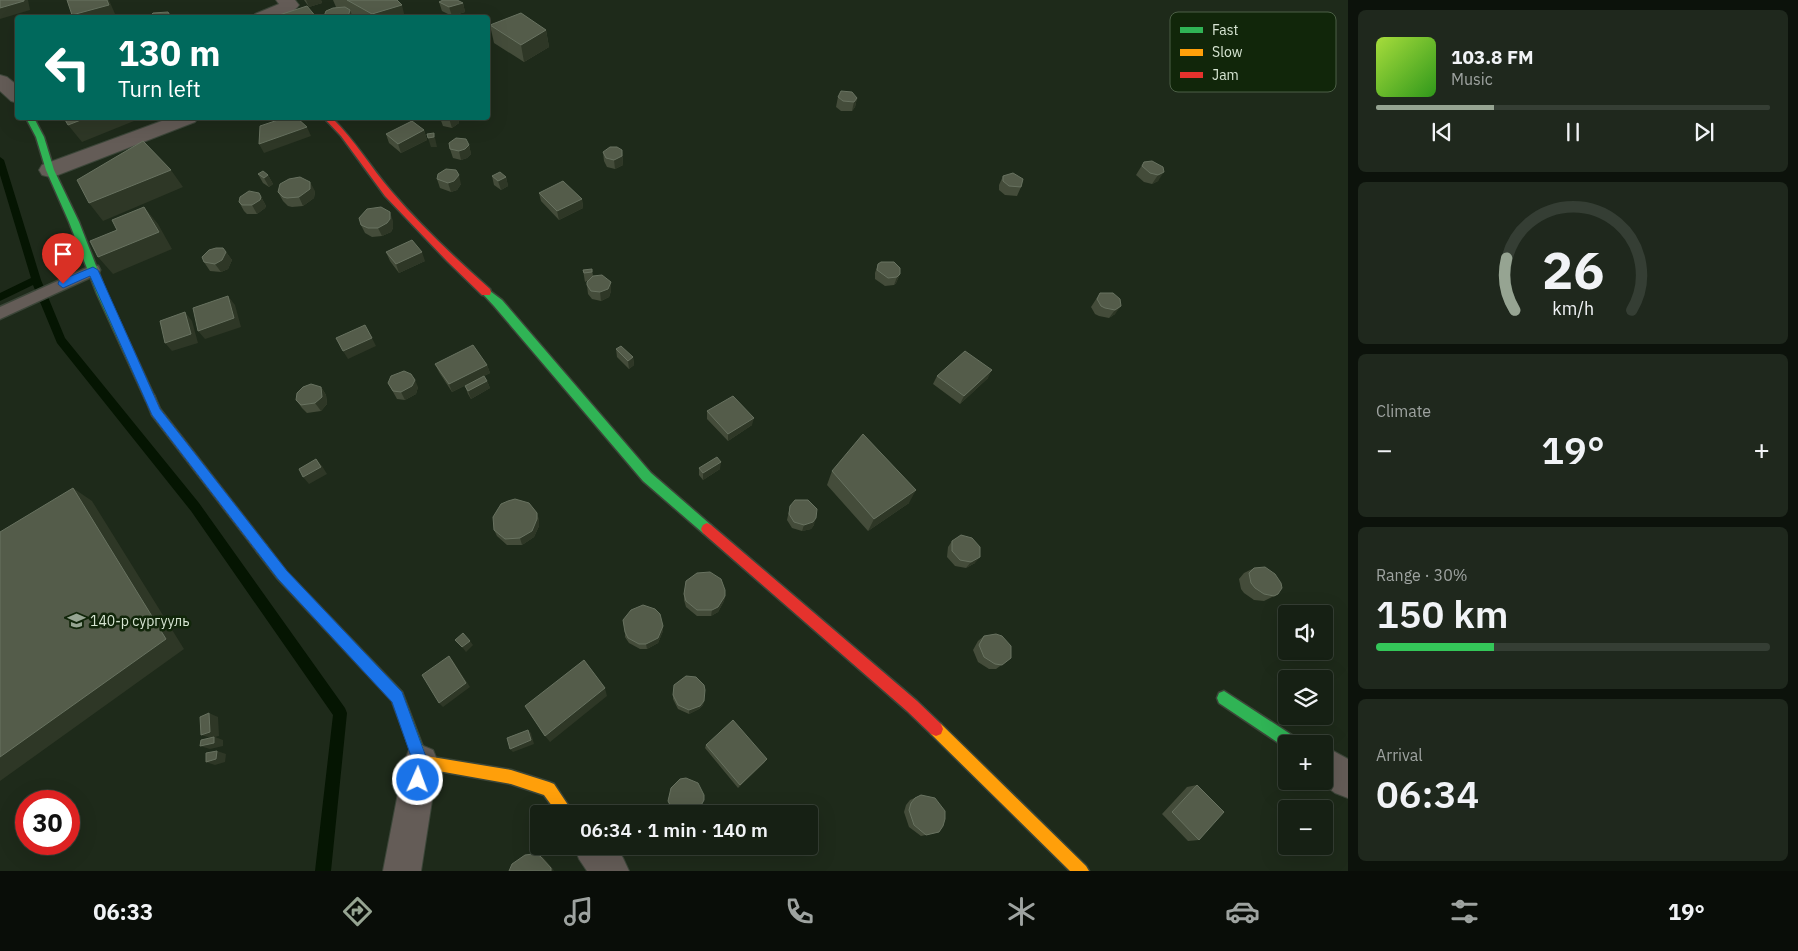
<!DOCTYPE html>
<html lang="en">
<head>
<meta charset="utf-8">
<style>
  :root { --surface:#162014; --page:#1f281d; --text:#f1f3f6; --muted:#9ea3a0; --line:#353e34; --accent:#96a492 }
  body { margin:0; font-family:"IBM Plex Sans",sans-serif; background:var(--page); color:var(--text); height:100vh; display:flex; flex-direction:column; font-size:19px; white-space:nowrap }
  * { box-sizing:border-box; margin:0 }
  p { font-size:16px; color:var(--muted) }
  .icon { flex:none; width:28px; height:28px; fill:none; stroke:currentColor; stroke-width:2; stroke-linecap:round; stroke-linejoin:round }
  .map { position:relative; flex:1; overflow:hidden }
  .details { display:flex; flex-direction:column; gap:10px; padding:10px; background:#0c120b; width:450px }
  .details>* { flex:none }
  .guide { position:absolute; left:15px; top:15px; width:475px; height:105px; border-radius:5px; box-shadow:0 5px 20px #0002,0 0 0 1px var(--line); background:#00695c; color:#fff; overflow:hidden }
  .tools { position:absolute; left:1278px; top:605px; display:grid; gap:10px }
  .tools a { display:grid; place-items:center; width:55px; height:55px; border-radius:5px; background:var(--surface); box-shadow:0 5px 20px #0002,0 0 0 1px var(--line); font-size:25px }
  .speed { position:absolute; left:15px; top:790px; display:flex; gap:10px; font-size:25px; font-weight:700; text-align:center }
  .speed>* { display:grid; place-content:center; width:65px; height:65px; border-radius:50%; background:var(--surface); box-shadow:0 5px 20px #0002,0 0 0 1px var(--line); line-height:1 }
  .speed .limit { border:8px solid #d22; background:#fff; color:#111 }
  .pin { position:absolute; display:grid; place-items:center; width:42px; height:42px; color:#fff; margin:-51px -21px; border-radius:50% 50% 50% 0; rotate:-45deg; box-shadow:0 0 5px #0007 }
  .pin .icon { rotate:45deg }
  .me { position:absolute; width:55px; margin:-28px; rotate:2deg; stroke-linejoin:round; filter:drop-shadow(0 0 4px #0008) }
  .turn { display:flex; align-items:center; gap:18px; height:105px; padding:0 20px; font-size:22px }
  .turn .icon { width:65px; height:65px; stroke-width:2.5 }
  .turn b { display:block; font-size:35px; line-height:42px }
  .big { font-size:38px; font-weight:600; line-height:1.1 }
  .details .card { flex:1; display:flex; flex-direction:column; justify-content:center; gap:8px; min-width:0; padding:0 18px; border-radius:8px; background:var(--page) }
  .details .dial { align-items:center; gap:0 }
  .dial svg { height:130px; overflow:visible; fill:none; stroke:var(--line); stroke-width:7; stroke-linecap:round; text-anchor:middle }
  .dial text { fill:var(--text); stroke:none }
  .song { display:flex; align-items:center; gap:15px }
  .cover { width:60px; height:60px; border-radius:8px; background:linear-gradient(135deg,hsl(80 70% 55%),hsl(110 70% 35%)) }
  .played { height:5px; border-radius:2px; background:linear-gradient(90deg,var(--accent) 30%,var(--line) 30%) }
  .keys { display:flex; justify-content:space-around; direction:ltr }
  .heat { display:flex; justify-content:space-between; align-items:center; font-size:28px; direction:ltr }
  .charge { height:8px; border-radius:4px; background:linear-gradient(90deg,#34c759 30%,var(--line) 0) }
  .trip { position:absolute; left:530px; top:805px; width:288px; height:50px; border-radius:5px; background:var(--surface); box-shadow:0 5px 20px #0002,0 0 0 1px var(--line); font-weight:600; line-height:50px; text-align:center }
  .dock { display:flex; height:80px; justify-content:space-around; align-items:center; background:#090d08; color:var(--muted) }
  .dock .icon { width:35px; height:35px }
  .dock .active { color:var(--accent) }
  .dock b { font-size:22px; color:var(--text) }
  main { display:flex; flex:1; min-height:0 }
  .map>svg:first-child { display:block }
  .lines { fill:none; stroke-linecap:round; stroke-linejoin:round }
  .stream { fill:#051502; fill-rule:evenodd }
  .lane-casing { stroke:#3c4639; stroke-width:3 }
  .street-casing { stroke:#3c4639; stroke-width:2 }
  .fast-casing { stroke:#3c4639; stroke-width:3 }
  .slow-casing { stroke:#3c4639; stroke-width:3 }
  .jam-casing { stroke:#3c4639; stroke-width:3 }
  .lane { fill:#645c57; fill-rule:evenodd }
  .street { fill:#645c57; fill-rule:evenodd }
  .fast { fill:#30b455; fill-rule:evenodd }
  .slow { fill:#ff9f0a; fill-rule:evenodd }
  .jam { fill:#e5322d; fill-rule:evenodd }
  .wall { fill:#444c3a }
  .shaded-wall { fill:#2e3726 }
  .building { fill:#545c4a; stroke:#687260 }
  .route { fill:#1a73e8; stroke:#114b97 }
  .labels { text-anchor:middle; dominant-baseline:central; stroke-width:5; stroke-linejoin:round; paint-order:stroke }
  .poi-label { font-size:14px; fill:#d7e5d3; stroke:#11260a; text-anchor:start }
  .key { fill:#11260a; stroke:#4c5f46; stroke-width:1 }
  .key-label { font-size:14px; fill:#d7e5d3 }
</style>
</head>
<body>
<main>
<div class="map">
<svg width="1348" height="871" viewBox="0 0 1348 871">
  <rect width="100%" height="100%" fill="#1e2a1a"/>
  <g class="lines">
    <!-- stream -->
    <path class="stream" d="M0 157 4 160 41 280 65 338 199 503 345 708 347 713 331 871H315L333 715 191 511 57 343 33 285 0 301V293L31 278 0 175Z"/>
    <defs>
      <path id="lane" d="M93 265 98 266 100 270 98 274 0 319V307Z"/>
      <path id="street" d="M276 0H295L299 5C289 19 267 18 252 18L255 14 279 4Z
        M0 75 7 77 18 86V103L11 101 0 91Z
        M170 118H198L195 122 58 175 50 177 42 175 39 170 42 165Z
        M421 745 433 750 438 762 421 871H383L404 762 409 750Z
        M1324 746 1348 759V798L1335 793 1319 781H1324Z
        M574 846H615L623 858 629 871H587L579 859Z"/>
      <path id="fast" d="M26 118H34L44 137 54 170 79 222 107 294 155 398 154 401H146L97 294 69 222 46 170 36 137Z
        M486 288 502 300 651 473 711 525 713 529 711 533 707 535 703 533 643 481 494 306 481 292Z
        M262 543 266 545 286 571 402 692 424 750 422 755 417 757 412 755 392 701 278 579 258 553 256 549 258 545Z
        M1224 691 1298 739 1300 744H1286V748L1219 703 1217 698 1219 693Z"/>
      <path id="slow" d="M150 394 154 395 160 409 266 545 268 549 266 553 262 555 258 553 152 415 145 398 146 395Z
        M936 722 941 724 1086 866 1089 871H1070L931 734 929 729 931 724Z
        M417 743 422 745 426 756 511 770 549 782 554 784 574 814H558L544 795 511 784 416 767 410 750 412 745Z"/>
      <path id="jam" d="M324 118H332C355 140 371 168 392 192 422 227 456 259 490 289L491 292 490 295H482L447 261 385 196 341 136Z
        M707 523 711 525 917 701 941 724 943 729 941 734 936 736 931 734 907 711 703 533 701 529 703 525Z"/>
    </defs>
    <!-- lane casing -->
    <use href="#lane" class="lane-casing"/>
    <!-- street casing -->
    <use href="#street" class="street-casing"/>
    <!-- fast casing -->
    <use href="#fast" class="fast-casing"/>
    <!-- slow casing -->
    <use href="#slow" class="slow-casing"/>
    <!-- jam casing -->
    <use href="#jam" class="jam-casing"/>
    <!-- lane -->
    <use href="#lane" class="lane"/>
    <!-- street -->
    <use href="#street" class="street"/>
    <!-- fast -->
    <use href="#fast" class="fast"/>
    <!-- slow -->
    <use href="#slow" class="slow"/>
    <!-- jam -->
    <use href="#jam" class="jam"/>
  </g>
  <!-- wall -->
  <path class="wall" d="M304 0H321L322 3 309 7Z
    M333 0H397L405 18H325L324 16 336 7Z
    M439 2 463 3 465 12 452 16 442 11Z
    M490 25 546 30 549 47 524 62 494 43Z
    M838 97 857 98 855 107 852 111H841L836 107Z
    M440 118H458L459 123 452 128 443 126Z
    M424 130 427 140 401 153 389 143 386 134Z
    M469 145 471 154 467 158 461 160 453 158 450 149Z
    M622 150 623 165 615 169 607 167 604 161 603 152Z
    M1144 162 1163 167 1158 181 1152 184 1144 182 1136 175Z
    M258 174 268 175 273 184 269 187 263 183Z
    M492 176 506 177 508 186 501 190 494 185Z
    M1003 176 1021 187 1017 196 1005 195 999 190V185Z
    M437 179 461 184 457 190 451 192 440 188Z
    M315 191 314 198 303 206 292 207 288 206 283 201 278 192Z
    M259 193 266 206 265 208 257 214H247L244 211 239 202Z
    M539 193 582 199 583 208 559 220 541 201Z
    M393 221V228L391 232 382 236 372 237 365 233 361 225Z
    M226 252 232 260 228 269 221 272 210 271 204 262Z
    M386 252 425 261 399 273 390 261Z
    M878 264 900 274 896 283 894 285 885 286 875 279V273Z
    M592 269 593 276 611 282V291L609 297 601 301 592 299 588 294 587 285V281L585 282 583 270Z
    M1100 293 1120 299 1115 314 1109 318 1099 316 1095 314 1091 307Z
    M616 349 633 357 634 365 629 369 617 357Z
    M435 364 487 365 490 373 452 392 439 372Z
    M937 376 988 378 960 404 933 384Z
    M487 381 490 388 471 399 468 394 465 386Z
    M388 383 418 387 416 394 405 400 397 399Z
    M321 387 326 395 327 404 321 411 307 413 302 408 296 400Z
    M707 411 752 425 728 441 707 419Z
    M699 468 720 469 703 480 699 475Z
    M832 471 909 503 868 531 827 485Z
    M790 506 814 525 811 529 802 531 792 528 787 520Z
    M539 519V526L534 537 522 545H507L497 536 494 530Z
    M952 541 975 563 966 568 955 566 947 557 948 547Z
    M1254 568 1278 594 1264 601 1254 600 1244 593 1241 589 1239 579 1244 573Z
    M684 594 725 596 724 601 718 612 711 616H697L686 607 684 600Z
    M663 626V631L658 643 647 649H640L629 643 625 637V632Z
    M984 636 1011 658 996 669H989L978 662 973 650 978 641Z
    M705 690 703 705 699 709 689 714 678 709 673 699V695Z
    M706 745 765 762 738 788 705 748Z
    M1197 785 1199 840 1188 841 1162 814 1187 787Z
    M921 795 939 832 921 836 909 827 904 812 906 805 910 800Z
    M668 801 698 813 674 814 669 803Z"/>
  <!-- shaded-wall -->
  <path class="shaded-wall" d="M24 0H28L30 10 0 19V8Z
    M107 0H109L115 14 102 18H74L72 15Z
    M306 0H321L322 3 309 7Z
    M463 3 465 12 452 16 449 7Z
    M402 5 405 18H373L372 14Z
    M350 10 353 18H347Z
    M546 30 549 47 524 62 521 45Z
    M857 98 855 107 852 111 854 102Z
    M86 118H132L134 121 82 142 68 125Z
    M449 118H458L459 123 452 128Z
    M307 127 311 136 264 153 259 144Z
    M424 130 427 140 401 153 398 144Z
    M434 133 437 147H431L428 138Z
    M469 145 471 154 467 158 461 160 459 151Z
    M622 150 623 165 615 169 614 160Z
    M171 170 183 187 103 221 89 203Z
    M1164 172 1158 181 1152 184 1158 175Z
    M268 175 273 184 269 187 264 178Z
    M459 175 461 184 457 190 451 192 448 183Z
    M506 177 508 186 501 190 498 181Z
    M310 182 315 191 314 198 303 206 299 197Z
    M259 193 266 206 265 208 257 214 252 205Z
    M582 199 583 208 559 220 557 211Z
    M144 207 158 224 172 249 113 274 98 257Z
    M390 212 393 221V228L391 232 382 236 378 228Z
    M226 252 232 260 228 269 221 272 215 264Z
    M422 252 425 261 399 273 396 264Z
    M900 274 896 283 894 285 897 277Z
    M611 282V291L609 297 601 301 600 292Z
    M228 296 235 305 241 327 205 339 198 331Z
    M1121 306 1115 314 1109 318 1115 310Z
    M185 312 192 321 198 343 172 351 165 343Z
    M372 338 376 346 348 359 343 351Z
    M633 357 634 365 629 369 628 361Z
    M487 365 490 373 452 392 449 384Z
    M992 370 988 378 960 404 964 396Z
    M415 380 418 387 416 394 405 400 401 392Z
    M487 381 490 388 471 399 468 391Z
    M321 387 326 395 327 404 321 411 315 403Z
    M754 418 752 425 728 441V434Z
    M316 459 322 466 327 474 309 484 303 477Z
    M721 462 720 469 703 480V473Z
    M73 488 92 501 184 649 0 781V757Z
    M916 490 909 503 868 531 874 519Z
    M537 513 539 519V526L534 537 522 545 520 538Z
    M816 518 814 525 811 529 802 531 804 525Z
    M980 557 975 563 966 568 971 562Z
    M725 596 724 601 718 612 711 616 712 610Z
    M663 626V631L658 643 647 649 646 644Z
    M470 641 473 645 466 652 462 647Z
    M449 656 453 661 470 687 443 707 439 703Z
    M605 688 607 696 550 742 545 736Z
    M704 701 703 705 699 709 689 714V710Z
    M209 713 218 717 219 736 215 737 223 740V746L210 749 200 746 211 738 201 735Z
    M528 730 531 733 534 744 513 752 510 749Z
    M217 751 226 754 225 762 215 765 206 762Z
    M767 759 765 762 738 788 740 785Z
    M540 856 543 857 553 869 554 871H551Z"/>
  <!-- building -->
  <path class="building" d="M0 0H24V1L0 8Z
    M67 0H107L109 5 72 15Z
    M347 0H397L402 5 372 14Z
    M443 0H457L463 3 449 7 439 2Z
    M307 6 317 18H277L276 16Z
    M345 7 350 10 348 17 325 18 324 16 326 11 333 8Z
    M168 12 171 17 170 18H148L153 13Z
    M521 13 546 30 521 45 490 25Z
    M841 91 852 92 857 98 854 102 843 101 838 97Z
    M64 118H86L68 125Z
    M284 118H297L307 127 259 144 260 126Z
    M412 121 424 130 398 144 386 134Z
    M434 133V137L428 138 427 134Z
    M456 138 466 139 469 145 465 149 459 151 450 149 449 143Z
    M143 141 171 170 89 203 77 180Z
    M610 147H617L622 150V156L614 160 606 158 603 152Z
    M1152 161 1163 167 1164 172 1158 175 1150 173 1142 166 1144 162Z
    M446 169 456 170 459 175 454 181 448 183 437 179 438 174Z
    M263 171 268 175 264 178 258 174Z
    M500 172 506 177 498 181 492 176Z
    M1013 173 1023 179 1021 187 1009 186 1003 181V176Z
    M300 177 310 182V189L299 197 287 198 283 197 278 192 280 184 289 179Z
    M563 181 582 199 557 211 539 193Z
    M249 191 259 193 261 197 260 200 252 205H242L239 202 240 197Z
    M144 207 159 232 98 257 90 241 117 230 112 220Z
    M381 207 390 212V219L387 223 378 228H368L361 225 359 218 367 209Z
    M412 240 422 252 396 264 386 252Z
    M216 248H223L226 252 222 260 215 264 204 262 202 257 209 250Z
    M881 262H894L900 268V274L897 277 888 278 877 270 878 264Z
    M592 269V272L584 273 583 270Z
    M602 275 611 282 608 289 600 292 591 291 587 285V282L593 276Z
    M1100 293H1113L1120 299 1121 306 1115 310 1105 308 1101 306 1097 299Z
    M228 296 234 318 198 331 193 308Z
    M185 312 191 334 165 343 160 321Z
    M365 325 372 338 343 351 336 338Z
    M473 345 487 365 449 384 435 364Z
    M621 346 633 357 628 361 616 349Z
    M965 351 992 370 964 396 937 376Z
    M404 371 411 374 415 380 412 386 401 392 393 391 388 383 391 376Z
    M484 376 487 381 468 391 465 386Z
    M311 384 321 387 322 397 315 403 301 405 296 400 297 393 303 387Z
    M733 396 754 418 728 434 707 411Z
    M863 434 916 490 874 519 832 471Z
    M717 457 721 462 703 473 699 468Z
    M316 459 321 467 303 477 299 469Z
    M73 488 166 639 0 757V532Z
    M515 499 529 503 537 513V519L532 531 520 538 505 539 494 530 493 517 501 504 508 501Z
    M795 500H808L817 509 816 518 813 522 804 525 794 522 789 514 790 506Z
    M961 535 972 538 980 547V557L971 562 960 560 952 551V541Z
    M1265 567 1275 574 1281 583 1282 588 1278 594 1274 596 1264 594 1255 588 1251 583 1249 573 1254 568Z
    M710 572 721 579 725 590V596L718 607 712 610H697L686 601 684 594 686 581 697 573Z
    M643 605 655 609 660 614 663 626 658 638 646 644H639L628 638 625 632 623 620 631 610Z
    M463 633 470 641 462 647 455 640Z
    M996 634 1002 636 1011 646V658L1002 665 995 664 984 657 979 645 984 636Z
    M449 656 466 683 439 703 422 675Z
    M584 660 605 688 545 736 525 706Z
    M686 676 696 677 704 685 705 690 704 701 700 706 689 710 678 705 673 695 674 685Z
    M209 713 210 732 201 735 200 717Z
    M733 720 767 759 740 785 706 745Z
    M528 730 531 740 510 749 507 738Z
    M214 737V743L200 746 201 740Z
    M217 751 216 759 206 762V753Z
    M686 778 698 783 704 795V800L698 811 692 814H678L673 811 668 801 671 788 680 779Z
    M1197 785 1224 812 1199 840 1172 812Z
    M921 795 935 798 945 811V819L943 826 939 832 926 835 914 825 909 810 911 803 915 798Z
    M533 854 540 856 551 868V871H509L512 864 525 855Z"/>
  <!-- route -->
  <path class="route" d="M93 267 98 270 160 409 287 571 402 692 428 762 423 785 418 787 412 785 410 780 413 762 392 702 278 579 152 415 90 276 63 288 58 284 59 281Z"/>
  <!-- icons -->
  <defs>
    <symbol id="school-bare" viewBox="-9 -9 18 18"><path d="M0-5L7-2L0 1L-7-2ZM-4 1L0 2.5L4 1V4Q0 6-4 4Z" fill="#96a492" stroke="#11260a" stroke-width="2.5" paint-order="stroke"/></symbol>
  </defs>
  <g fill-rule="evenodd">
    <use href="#school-bare" x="64" y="608" width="25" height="25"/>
  </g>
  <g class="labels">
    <!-- poi labels -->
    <g class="poi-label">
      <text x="90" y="621">140-р сургууль</text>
    </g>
  </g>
  <!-- legend -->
  <rect x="1170" y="12" width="166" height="80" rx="8" class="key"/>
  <rect x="1180" y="27" width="23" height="6" fill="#30b455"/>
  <rect x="1180" y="49" width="23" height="7" fill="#ff9f0a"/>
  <rect x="1180" y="72" width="23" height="6" fill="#e5322d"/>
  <g class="key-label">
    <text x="1212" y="35">Fast</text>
    <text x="1212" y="57">Slow</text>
    <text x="1212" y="80">Jam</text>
  </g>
</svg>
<div class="tools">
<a><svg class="icon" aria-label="sound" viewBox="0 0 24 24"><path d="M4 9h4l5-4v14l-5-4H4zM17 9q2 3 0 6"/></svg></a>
<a><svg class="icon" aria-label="layers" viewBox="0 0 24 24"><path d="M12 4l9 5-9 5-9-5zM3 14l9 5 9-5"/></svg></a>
<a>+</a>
<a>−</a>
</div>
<div class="speed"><div class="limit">30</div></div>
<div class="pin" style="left:63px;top:284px;background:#d93025"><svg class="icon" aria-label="arrive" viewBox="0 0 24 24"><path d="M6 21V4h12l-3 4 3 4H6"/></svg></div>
<svg class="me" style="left:418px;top:780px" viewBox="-20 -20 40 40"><circle r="17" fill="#1a73e8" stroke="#fff" stroke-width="3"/><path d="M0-11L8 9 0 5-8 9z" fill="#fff"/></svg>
<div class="trip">06:34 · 1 min · 140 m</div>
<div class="guide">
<div class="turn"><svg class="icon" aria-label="left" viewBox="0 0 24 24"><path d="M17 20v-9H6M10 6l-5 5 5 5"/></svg><div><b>130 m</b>Turn left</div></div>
</div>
</div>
<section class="details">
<div class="card">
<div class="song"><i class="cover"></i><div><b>103.8 FM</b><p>Music</p></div></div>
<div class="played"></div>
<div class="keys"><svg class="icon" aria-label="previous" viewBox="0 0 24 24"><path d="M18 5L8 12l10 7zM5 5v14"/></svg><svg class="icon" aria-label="pause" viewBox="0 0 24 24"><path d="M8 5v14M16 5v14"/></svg><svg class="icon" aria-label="next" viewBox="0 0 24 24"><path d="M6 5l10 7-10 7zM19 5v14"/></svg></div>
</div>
<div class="card dial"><svg viewBox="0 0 100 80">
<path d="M14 69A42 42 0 1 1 86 69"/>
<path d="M14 69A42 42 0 0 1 9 37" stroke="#96a492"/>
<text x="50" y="56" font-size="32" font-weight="700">26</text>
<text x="50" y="72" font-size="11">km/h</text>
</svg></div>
<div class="card"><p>Climate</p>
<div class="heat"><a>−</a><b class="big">19°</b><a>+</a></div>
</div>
<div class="card"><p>Range · 30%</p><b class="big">150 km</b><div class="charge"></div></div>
<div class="card"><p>Arrival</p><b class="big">06:34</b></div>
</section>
</main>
<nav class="dock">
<b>06:33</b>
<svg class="icon active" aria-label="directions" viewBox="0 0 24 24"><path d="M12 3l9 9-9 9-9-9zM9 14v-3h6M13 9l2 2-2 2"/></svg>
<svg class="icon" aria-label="music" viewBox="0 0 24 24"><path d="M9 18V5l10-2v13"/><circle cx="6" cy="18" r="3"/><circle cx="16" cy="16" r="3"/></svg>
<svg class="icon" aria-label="phone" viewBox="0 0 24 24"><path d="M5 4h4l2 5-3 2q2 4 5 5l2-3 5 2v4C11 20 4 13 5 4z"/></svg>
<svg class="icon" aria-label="climate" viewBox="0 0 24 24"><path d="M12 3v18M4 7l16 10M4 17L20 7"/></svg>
<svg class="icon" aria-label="car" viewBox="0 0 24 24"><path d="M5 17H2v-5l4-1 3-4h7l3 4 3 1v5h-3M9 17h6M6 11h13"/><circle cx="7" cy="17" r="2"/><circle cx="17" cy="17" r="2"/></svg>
<svg class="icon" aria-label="filters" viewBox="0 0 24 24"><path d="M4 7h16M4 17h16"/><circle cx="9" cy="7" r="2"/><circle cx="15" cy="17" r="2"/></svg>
<b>19°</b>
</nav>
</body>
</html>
